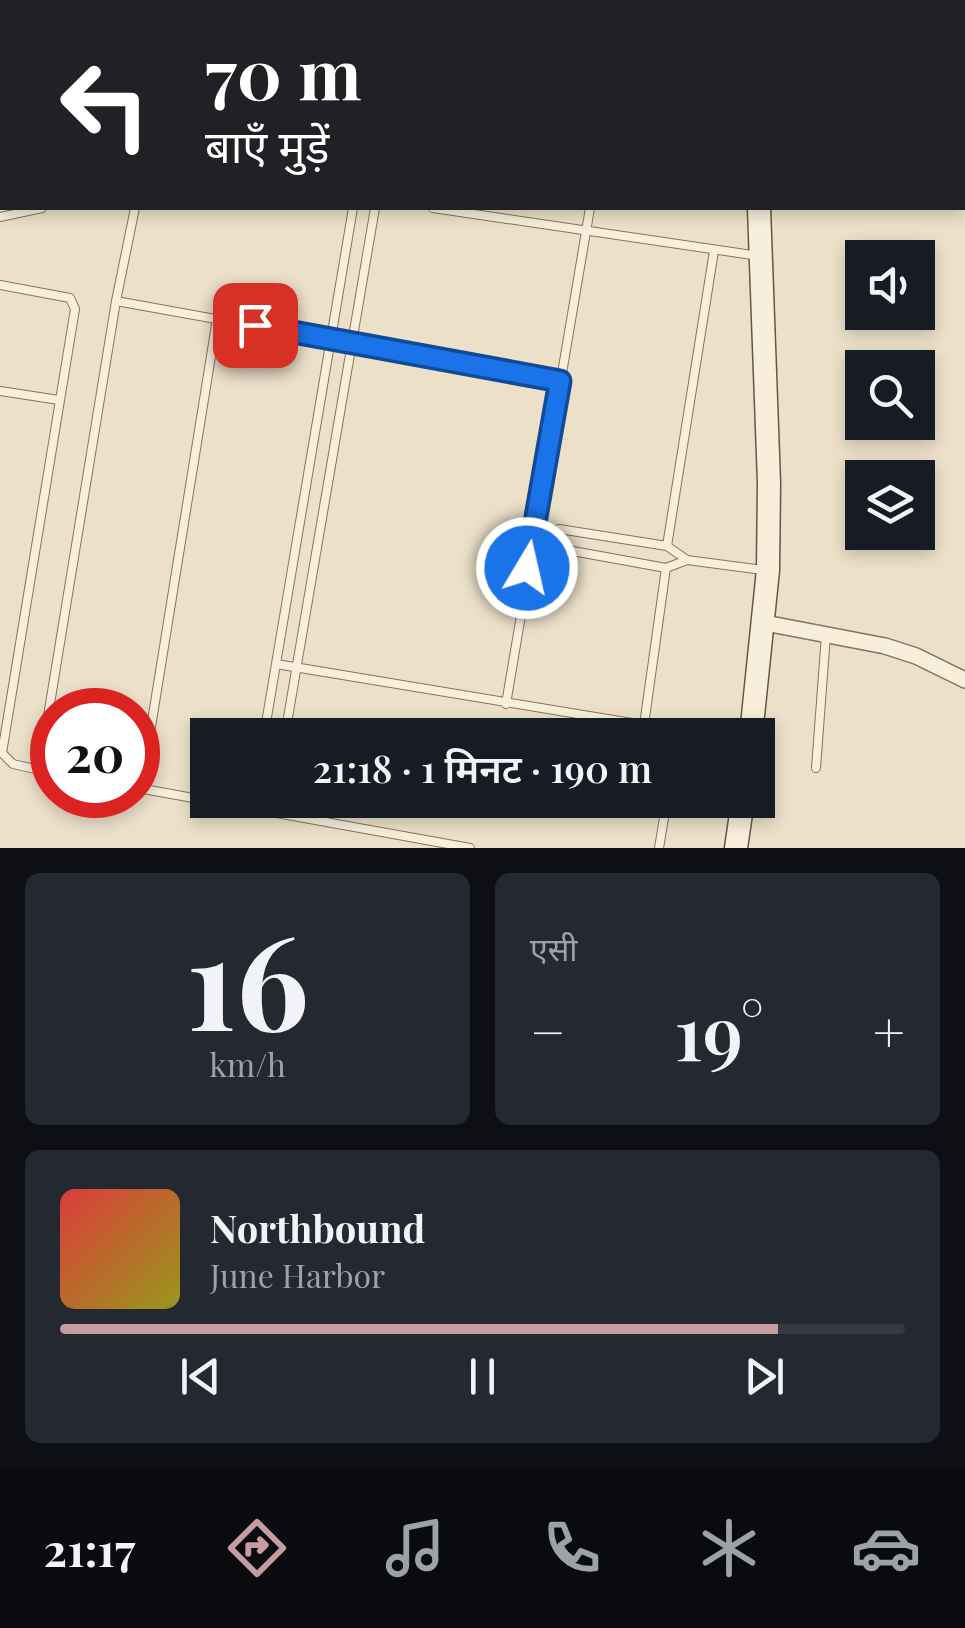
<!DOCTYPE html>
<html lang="hi">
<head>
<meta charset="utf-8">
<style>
  :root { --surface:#171b24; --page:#242831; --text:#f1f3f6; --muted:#9ea1a6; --line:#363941; --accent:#c79ca0 }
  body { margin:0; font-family:"Playfair Display","Noto Sans Devanagari",serif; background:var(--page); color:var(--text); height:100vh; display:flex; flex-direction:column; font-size:38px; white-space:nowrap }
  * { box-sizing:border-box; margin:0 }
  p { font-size:32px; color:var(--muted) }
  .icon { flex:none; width:55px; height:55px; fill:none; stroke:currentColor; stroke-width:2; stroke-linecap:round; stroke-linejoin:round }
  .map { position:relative; height:848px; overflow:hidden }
  .side { display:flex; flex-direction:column; gap:25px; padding:25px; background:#0d0f14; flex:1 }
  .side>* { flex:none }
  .guide { position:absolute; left:0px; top:0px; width:965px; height:210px; box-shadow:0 5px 15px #0003; background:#202124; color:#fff; overflow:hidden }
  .controls { position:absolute; left:845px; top:240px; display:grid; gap:20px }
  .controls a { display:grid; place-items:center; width:90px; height:90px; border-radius:0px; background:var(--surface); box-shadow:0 5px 15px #0003; font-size:50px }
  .speed { position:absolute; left:30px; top:688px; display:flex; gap:20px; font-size:50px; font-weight:700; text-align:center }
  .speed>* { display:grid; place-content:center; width:130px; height:130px; border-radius:50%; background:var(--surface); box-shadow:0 5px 15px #0003; line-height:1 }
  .speed .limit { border:15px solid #d22; background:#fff; color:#111 }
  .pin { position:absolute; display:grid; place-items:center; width:85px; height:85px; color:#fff; margin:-42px; border-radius:20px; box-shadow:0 5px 15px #0006 }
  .me { position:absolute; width:110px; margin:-55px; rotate:9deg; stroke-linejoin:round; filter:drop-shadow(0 0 8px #0008) }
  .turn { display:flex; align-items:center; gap:35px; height:210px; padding:0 40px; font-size:45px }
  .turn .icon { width:130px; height:130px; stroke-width:2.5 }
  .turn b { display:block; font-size:70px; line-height:85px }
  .big { font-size:75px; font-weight:600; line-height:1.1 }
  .side .tile { flex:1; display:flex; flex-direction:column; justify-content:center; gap:15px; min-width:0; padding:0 35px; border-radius:15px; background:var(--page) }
  .side .dial { align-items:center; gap:0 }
  .dial b { font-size:130px; line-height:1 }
  .song { display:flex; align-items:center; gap:30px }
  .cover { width:120px; height:120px; border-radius:15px; background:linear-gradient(135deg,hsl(0 70% 55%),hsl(60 70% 35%)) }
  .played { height:10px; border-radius:5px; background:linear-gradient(90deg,var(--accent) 85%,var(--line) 85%) }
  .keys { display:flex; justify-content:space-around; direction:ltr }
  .heat { display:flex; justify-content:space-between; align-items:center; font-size:55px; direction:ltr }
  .side .tiles { flex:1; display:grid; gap:25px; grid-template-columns:1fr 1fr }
  .tile:last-child { grid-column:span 2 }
  .trip { position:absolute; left:190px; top:718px; width:585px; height:100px; border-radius:0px; background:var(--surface); box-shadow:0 5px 15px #0003; font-weight:600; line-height:100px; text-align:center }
  .tabs { display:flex; height:160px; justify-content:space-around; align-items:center; background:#090b0e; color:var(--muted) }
  .tabs .icon { width:70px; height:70px }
  .tabs .on { color:var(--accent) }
  .tabs b { font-size:45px; color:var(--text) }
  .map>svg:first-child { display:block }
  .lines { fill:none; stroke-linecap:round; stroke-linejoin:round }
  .lane-casing { stroke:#87725f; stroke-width:10 }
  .street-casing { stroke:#87725f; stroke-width:18 }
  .secondary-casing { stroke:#695442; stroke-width:25 }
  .lane { stroke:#f7eedc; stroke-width:8 }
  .street { stroke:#f7eedc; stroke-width:15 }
  .secondary { stroke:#f7eedc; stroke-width:22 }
  .route-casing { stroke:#114b97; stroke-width:25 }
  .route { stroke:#1a73e8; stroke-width:18 }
</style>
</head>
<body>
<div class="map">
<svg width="965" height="848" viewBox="0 0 965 848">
  <rect width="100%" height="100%" fill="#ece0c9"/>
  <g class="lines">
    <defs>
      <path id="lane" d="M448 0 463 2
        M17 2V0
        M126 2V0
        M163 2V0
        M279 2 280 0
        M499 2V0
        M626 2V0
        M433 208 759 256
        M0 217 42 208
        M0 285 70 298 75 309 2 753 13 764 52 773
        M116 301 559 381
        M0 391 59 400
        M533 535 544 538 556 548 666 568 687 560 763 570
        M544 538 559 529 667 546 687 560
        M667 546 714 251
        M276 664 644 725 665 735
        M506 704 590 208
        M644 725 666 568
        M264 735 353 208
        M285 735 375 208
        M816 768 826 635
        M39 771 116 301 135 208
        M138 788 470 848
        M141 789 217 319
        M659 848 667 800"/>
      <path id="street" d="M765 623 885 646 916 656 965 680"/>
      <path id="secondary" d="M746 0 747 2
        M751 735 768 570 769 483 759 208
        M736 848 743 800"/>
    </defs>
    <!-- lane casing -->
    <use href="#lane" class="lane-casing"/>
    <!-- street casing -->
    <use href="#street" class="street-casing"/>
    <!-- secondary casing -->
    <use href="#secondary" class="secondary-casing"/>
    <!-- lane -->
    <use href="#lane" class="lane"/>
    <!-- street -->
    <use href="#street" class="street"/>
    <!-- secondary -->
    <use href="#secondary" class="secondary"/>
  </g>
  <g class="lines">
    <defs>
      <path id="route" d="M255 325 560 381 527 568"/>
    </defs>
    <!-- route casing -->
    <use href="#route" class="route-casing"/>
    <!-- route -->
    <use href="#route" class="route"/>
  </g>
</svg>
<div class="controls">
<a><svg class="icon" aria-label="sound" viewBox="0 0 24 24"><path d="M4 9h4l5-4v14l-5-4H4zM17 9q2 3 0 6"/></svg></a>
<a><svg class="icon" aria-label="search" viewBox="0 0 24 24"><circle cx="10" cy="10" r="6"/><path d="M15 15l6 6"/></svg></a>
<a><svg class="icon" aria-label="layers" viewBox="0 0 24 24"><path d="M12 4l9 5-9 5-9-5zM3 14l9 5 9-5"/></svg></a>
</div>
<div class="speed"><div class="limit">20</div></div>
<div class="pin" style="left:255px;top:325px;background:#d93025"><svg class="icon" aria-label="arrive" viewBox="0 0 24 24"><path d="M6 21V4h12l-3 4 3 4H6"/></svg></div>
<svg class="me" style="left:527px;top:568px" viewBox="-20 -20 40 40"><circle r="17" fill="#1a73e8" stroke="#fff" stroke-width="3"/><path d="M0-11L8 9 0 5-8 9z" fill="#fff"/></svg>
<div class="trip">21:18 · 1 मिनट · 190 m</div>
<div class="guide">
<div class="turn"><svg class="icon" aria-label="left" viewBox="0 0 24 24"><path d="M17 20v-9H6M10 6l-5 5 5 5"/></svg><div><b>70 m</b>बाएँ मुड़ें</div></div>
</div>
</div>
<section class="side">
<div class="tiles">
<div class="tile dial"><b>16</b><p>km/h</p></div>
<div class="tile"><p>एसी</p>
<div class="heat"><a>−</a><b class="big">19°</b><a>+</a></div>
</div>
<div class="tile">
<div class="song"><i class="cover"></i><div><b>Northbound</b><p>June Harbor</p></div></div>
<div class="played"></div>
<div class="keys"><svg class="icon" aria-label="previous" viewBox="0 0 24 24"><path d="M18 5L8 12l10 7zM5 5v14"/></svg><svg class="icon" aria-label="pause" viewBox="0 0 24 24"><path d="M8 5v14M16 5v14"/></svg><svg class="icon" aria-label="next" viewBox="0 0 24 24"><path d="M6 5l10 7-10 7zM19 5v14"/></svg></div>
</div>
</div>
</section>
<nav class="tabs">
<b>21:17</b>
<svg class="icon on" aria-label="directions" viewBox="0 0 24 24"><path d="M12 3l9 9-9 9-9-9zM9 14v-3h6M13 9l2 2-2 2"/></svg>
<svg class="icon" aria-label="music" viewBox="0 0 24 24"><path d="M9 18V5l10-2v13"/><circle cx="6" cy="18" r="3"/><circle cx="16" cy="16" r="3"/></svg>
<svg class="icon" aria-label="phone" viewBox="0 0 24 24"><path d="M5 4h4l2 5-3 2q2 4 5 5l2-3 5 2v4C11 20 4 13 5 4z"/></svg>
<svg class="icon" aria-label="climate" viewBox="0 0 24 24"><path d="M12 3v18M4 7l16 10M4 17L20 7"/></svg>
<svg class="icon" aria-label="car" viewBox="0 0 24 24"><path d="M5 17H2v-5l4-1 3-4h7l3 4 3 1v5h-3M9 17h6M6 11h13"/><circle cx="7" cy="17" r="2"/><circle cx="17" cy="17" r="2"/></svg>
</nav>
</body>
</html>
